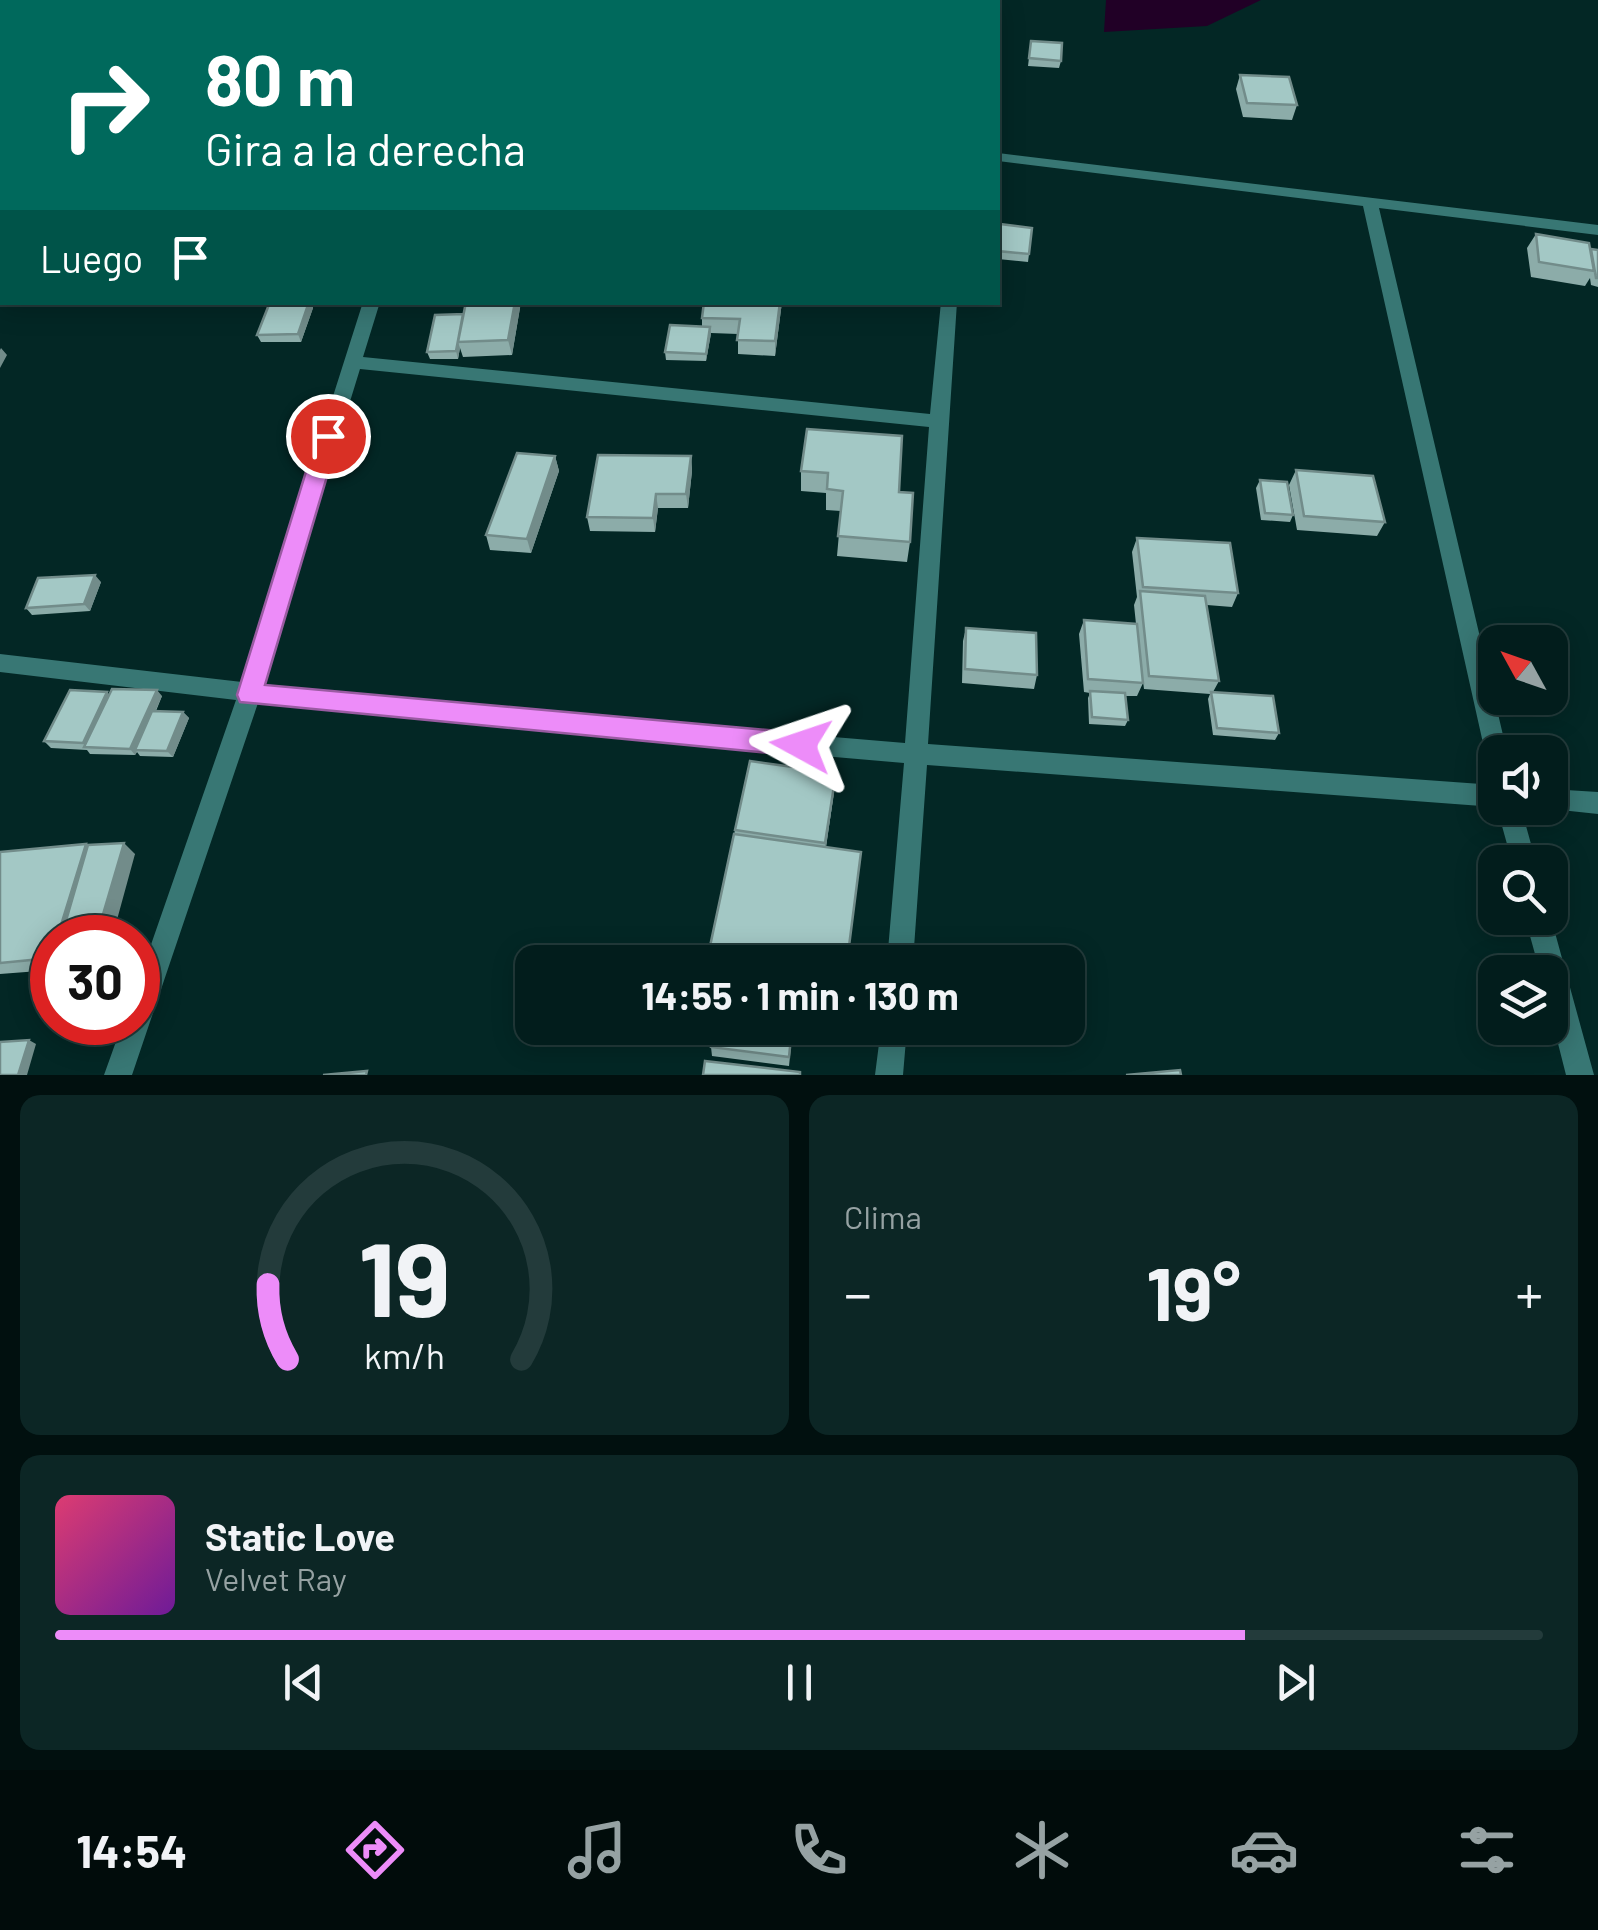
<!DOCTYPE html>
<html lang="es">
<head>
<meta charset="utf-8">
<style>
  :root { --surface:#021d1c; --page:#0c2625; --text:#f1f3f6; --muted:#96a2a3; --line:#233b3b; --accent:#ed8cf9 }
  body { margin:0; font-family:Barlow,sans-serif; background:var(--page); color:var(--text); height:100vh; display:flex; flex-direction:column; font-size:38px; white-space:nowrap }
  * { box-sizing:border-box; margin:0 }
  p { font-size:32px; color:var(--muted) }
  .icon { flex:none; width:55px; height:55px; fill:none; stroke:currentColor; stroke-width:2; stroke-linecap:round; stroke-linejoin:round }
  .map { position:relative; height:1075px; overflow:hidden }
  .sheet { display:flex; flex-direction:column; gap:20px; padding:20px; background:#01100f; flex:1 }
  .sheet>* { flex:none }
  .top-card { position:absolute; left:0px; top:0px; width:1000px; height:305px; box-shadow:0 5px 25px #0003,0 0 0 2px var(--line); background:#00695c; color:#fff; overflow:hidden }
  .needle { width:65px; rotate:310deg }
  .tools { position:absolute; left:1478px; top:625px; display:grid; gap:20px }
  .tools a { display:grid; place-items:center; width:90px; height:90px; border-radius:20px; background:var(--surface); box-shadow:0 5px 25px #0003,0 0 0 2px var(--line); font-size:50px }
  .speed { position:absolute; left:30px; top:915px; display:flex; gap:20px; font-size:50px; font-weight:700; text-align:center }
  .speed>* { display:grid; place-content:center; width:130px; height:130px; border-radius:50%; background:var(--surface); box-shadow:0 5px 25px #0003,0 0 0 2px var(--line); line-height:1 }
  .speed .limit { border:15px solid #d22; background:#fff; color:#111 }
  .pin { position:absolute; display:grid; place-items:center; width:85px; height:85px; color:#fff; margin:-42px; border:5px solid #fff; border-radius:50%; box-shadow:0 2px 10px #0007 }
  .me { position:absolute; width:110px; margin:-55px; rotate:275deg; stroke-linejoin:round; filter:drop-shadow(0 0 8px #0008) }
  .turn { display:flex; align-items:center; gap:35px; height:210px; padding:0 40px; font-size:45px }
  .turn .icon { width:130px; height:130px; stroke-width:2.5 }
  .turn b { display:block; font-size:70px; line-height:85px }
  .then { display:flex; align-items:center; height:95px; padding:0 40px; background:#0003; gap:20px; font-size:38px }
  .big { font-size:75px; font-weight:700; line-height:1.1 }
  .sheet .card { flex:1; display:flex; flex-direction:column; justify-content:center; gap:15px; min-width:0; padding:0 35px; border-radius:20px; background:var(--page) }
  .sheet .dial { align-items:center; gap:0 }
  .dial svg { height:260px; overflow:visible; fill:none; stroke:var(--line); stroke-width:7; stroke-linecap:round; text-anchor:middle }
  .dial text { fill:var(--text); stroke:none }
  .song { display:flex; align-items:center; gap:30px }
  .cover { width:120px; height:120px; border-radius:15px; background:linear-gradient(135deg,hsl(340 70% 55%),hsl(280 70% 35%)) }
  .played { height:10px; border-radius:5px; background:linear-gradient(90deg,var(--accent) 80%,var(--line) 80%) }
  .keys { display:flex; justify-content:space-around; direction:ltr }
  .heat { display:flex; justify-content:space-between; align-items:center; font-size:55px; direction:ltr }
  .sheet .tiles { flex:1; display:grid; gap:20px; grid-template-columns:1fr 1fr }
  .card:last-child { grid-column:span 2 }
  .trip { position:absolute; left:515px; top:945px; width:570px; height:100px; border-radius:20px; background:var(--surface); box-shadow:0 5px 25px #0003,0 0 0 2px var(--line); font-weight:700; line-height:100px; text-align:center }
  .dock { display:flex; height:160px; justify-content:space-around; align-items:center; background:#010c0b; color:var(--muted) }
  .dock .icon { width:70px; height:70px }
  .dock .selected { color:var(--accent) }
  .dock b { font-size:45px; color:var(--text) }
  .map>svg:first-child { display:block }
  .water { fill:#210026 }
  .lines { fill:none; stroke-linecap:round; stroke-linejoin:round }
  .minor { fill:#387774; fill-rule:evenodd }
  .wall { fill:#8caca9 }
  .shaded-wall { fill:#728c8a }
  .building { fill:#a3c8c5; stroke:#728c8a; stroke-width:2.5 }
  .route { fill:#ed8cf9; stroke:#9a5ba2; stroke-width:2.5 }
</style>
</head>
<body>
<div class="map">
<svg width="1598" height="1075" viewBox="0 0 1598 1075">
  <rect width="100%" height="100%" fill="#032725"/>
  <!-- water -->
  <path class="water" d="M1106 0H1261L1207 26 1104 32Z"/>
  <g class="lines">
    <!-- minor -->
    <path class="minor" d="M998 153 1598 225V235L1379 208 1507 752H1495V762L1488 759 1485 752 1363 206 998 161Z
      M363 302H380L363 357 930 414 941 302H957L928 744 1495 785V807L927 765 913 962H887L904 763 559 733 258 703 132 1075H104L123 1022H138V982L236 700 0 672V654L242 682ZM360 369 929 427 905 743 559 714 263 684Z
      M1550 789 1598 792V814L1542 808H1550Z
      M1497 808H1521L1536 862H1512Z
      M1550 917 1551 918 1594 1075H1566L1550 1012V972H1540L1525 918Z
      M881 1028H907L903 1075H875Z"/>
  </g>
  <!-- wall -->
  <path class="wall" d="M1031 41 1061 61 1059 68 1028 66Z
    M1240 75 1297 105 1292 120 1243 117 1236 89Z
    M1536 234 1591 250H1598V287L1591 285 1590 278 1585 286 1531 277 1527 248Z
    M998 243 1029 254 1028 262 998 259Z
    M270 302H311L313 308 301 342H261L257 335Z
    M521 302 512 355 463 357 460 348 458 359H430L427 352Z
    M782 302 775 356 738 354V334L711 333 706 361 666 360 665 352 702 326V318Z
    M807 429 899 492 910 542 907 562 837 556 841 511 826 510V493L801 491V471Z
    M555 456 559 471 531 553 490 550 486 535Z
    M691 456 692 471 688 508H658L655 532 590 531 587 517Z
    M1296 470 1385 522 1377 536 1297 530 1289 485Z
    M1260 480 1293 515 1290 522 1261 520 1256 488Z
    M1137 538 1238 593 1232 607 1207 605 1219 681 1213 692 1279 733 1275 740 1213 735 1208 699 1210 694 1144 689 1140 657 1143 683 1137 696H1126L1128 720 1125 726 1089 724 1088 698 1090 693 1084 692 1079 634 1084 620 1136 624 1134 605 1137 597 1132 552Z
    M101 582 90 611 32 615 26 608Z
    M966 628 1037 675 1034 689 962 683 963 641Z
    M110 694 162 696 156 711 183 712 189 718 173 757 140 756 137 752 135 755 90 754 87 750 51 748 44 741Z
    M835 785 826 847 847 962H711L709 951 735 830Z
    M88 846 135 854 52 938V970L0 974V852Z
    M793 1028 789 1066 712 1056 711 1047Z"/>
  <!-- shaded-wall -->
  <path class="shaded-wall" d="M309 302H311L313 308 301 342 298 334Z
    M515 302H521L512 355 508 340Z
    M780 302H782L775 356V341Z
    M710 327 711 334 706 361V354Z
    M458 342 460 348 458 359 456 351Z
    M1 348 7 355 0 368V350Z
    M555 456 559 471 531 553 527 539Z
    M691 456 692 471 688 508 686 494Z
    M656 494 658 508 655 532 653 518Z
    M95 575 101 582 90 611 84 604Z
    M157 690 162 696 138 750H135L137 752 135 755 130 749Z
    M107 692 113 698 87 747 83 743Z
    M183 712 189 718 173 757 167 751Z
    M836 773 835 785 825 854V843Z
    M124 843 135 854 112 938H96Z
    M86 844 98 856 74 938H57Z
    M29 1040 36 1044 27 1075H18Z"/>
  <!-- building -->
  <path class="building" d="M1031 41 1062 43 1061 61 1029 58Z
    M1240 75 1289 77 1297 105 1247 103Z
    M1000 224 1032 228 1029 254 998 251Z
    M1536 234 1589 243 1594 271 1539 262Z
    M1591 249 1598 250V278H1596Z
    M270 302H309L298 334 257 335Z
    M466 302H515L508 340 458 342Z
    M704 302H780L775 341 737 340 740 319 702 318Z
    M463 314 456 351 427 352 435 315Z
    M670 325 710 327 706 354 665 352Z
    M807 429 902 436 899 492 913 493 910 542 838 536 843 491 827 489 828 473 801 471Z
    M517 453 555 456 527 539 486 535Z
    M598 455 691 456 686 494H656L653 518 587 517Z
    M1296 470 1373 476 1385 522 1304 516Z
    M1260 480 1287 482 1293 515 1265 513Z
    M1137 538 1230 543 1238 593 1143 587Z
    M95 575 84 604 26 608 38 578Z
    M1140 591 1205 596 1219 681 1149 676Z
    M1084 620 1137 624 1143 683 1088 679Z
    M966 628 1036 633 1037 675 965 669Z
    M112 689 157 690 130 749 84 747Z
    M70 690 107 692 83 743 44 741Z
    M1090 691 1125 693 1128 720 1092 717Z
    M1211 692 1273 696 1279 733 1217 728Z
    M152 711 183 712 167 751 135 750Z
    M750 761 836 773 825 843 735 830Z
    M734 834 861 852 847 962H784L709 951Z
    M124 843 96 938H61L88 845Z
    M86 844 57 938H52L51 958 0 963V852Z
    M714 1028H792L789 1057 711 1047Z
    M29 1040 18 1075H0V1042Z
    M705 1061 800 1072V1075H703Z
    M1180 1070 1181 1075H1126Z
    M367 1071 366 1075H323Z"/>
  <!-- route -->
  <path class="route" d="M328 429 339 436 265 685 801 733 810 737 814 745 810 753 801 756 240 702 237 695 317 436Z"/>
</svg>
<div class="tools">
<a><svg class="needle" viewBox="-14 -14 28 28"><path d="M0-13l5 13h-10z" fill="#e53935"/><path d="M0 13l5-13h-10z" fill="#96a2a3"/></svg></a>
<a><svg class="icon" aria-label="sound" viewBox="0 0 24 24"><path d="M4 9h4l5-4v14l-5-4H4zM17 9q2 3 0 6"/></svg></a>
<a><svg class="icon" aria-label="search" viewBox="0 0 24 24"><circle cx="10" cy="10" r="6"/><path d="M15 15l6 6"/></svg></a>
<a><svg class="icon" aria-label="layers" viewBox="0 0 24 24"><path d="M12 4l9 5-9 5-9-5zM3 14l9 5 9-5"/></svg></a>
</div>
<div class="speed"><div class="limit">30</div></div>
<div class="pin" style="left:328px;top:436px;background:#d93025"><svg class="icon" aria-label="arrive" viewBox="0 0 24 24"><path d="M6 21V4h12l-3 4 3 4H6"/></svg></div>
<svg class="me" style="left:801px;top:745px" viewBox="-20 -20 40 40"><path d="M0-17L14 15 0 8-14 15z" fill="#ed8cf9" stroke="#fff" stroke-width="4"/></svg>
<div class="trip">14:55 · 1 min · 130 m</div>
<div class="top-card">
<div class="turn"><svg class="icon" aria-label="right" viewBox="0 0 24 24"><path d="M7 20v-9h11M14 6l5 5-5 5"/></svg><div><b>80 m</b>Gira a la derecha</div></div>
<div class="then">Luego<svg class="icon" aria-label="arrive" viewBox="0 0 24 24"><path d="M6 21V4h12l-3 4 3 4H6"/></svg></div>
</div>
</div>
<section class="sheet">
<div class="tiles">
<div class="card dial"><svg viewBox="0 0 100 80">
<path d="M14 69A42 42 0 1 1 86 69"/>
<path d="M14 69A42 42 0 0 1 8 46" stroke="#ed8cf9"/>
<text x="50" y="56" font-size="32" font-weight="700">19</text>
<text x="50" y="72" font-size="11">km/h</text>
</svg></div>
<div class="card"><p>Clima</p>
<div class="heat"><a>−</a><b class="big">19°</b><a>+</a></div>
</div>
<div class="card">
<div class="song"><i class="cover"></i><div><b>Static Love</b><p>Velvet Ray</p></div></div>
<div class="played"></div>
<div class="keys"><svg class="icon" aria-label="previous" viewBox="0 0 24 24"><path d="M18 5L8 12l10 7zM5 5v14"/></svg><svg class="icon" aria-label="pause" viewBox="0 0 24 24"><path d="M8 5v14M16 5v14"/></svg><svg class="icon" aria-label="next" viewBox="0 0 24 24"><path d="M6 5l10 7-10 7zM19 5v14"/></svg></div>
</div>
</div>
</section>
<nav class="dock">
<b>14:54</b>
<svg class="icon selected" aria-label="directions" viewBox="0 0 24 24"><path d="M12 3l9 9-9 9-9-9zM9 14v-3h6M13 9l2 2-2 2"/></svg>
<svg class="icon" aria-label="music" viewBox="0 0 24 24"><path d="M9 18V5l10-2v13"/><circle cx="6" cy="18" r="3"/><circle cx="16" cy="16" r="3"/></svg>
<svg class="icon" aria-label="phone" viewBox="0 0 24 24"><path d="M5 4h4l2 5-3 2q2 4 5 5l2-3 5 2v4C11 20 4 13 5 4z"/></svg>
<svg class="icon" aria-label="climate" viewBox="0 0 24 24"><path d="M12 3v18M4 7l16 10M4 17L20 7"/></svg>
<svg class="icon" aria-label="car" viewBox="0 0 24 24"><path d="M5 17H2v-5l4-1 3-4h7l3 4 3 1v5h-3M9 17h6M6 11h13"/><circle cx="7" cy="17" r="2"/><circle cx="17" cy="17" r="2"/></svg>
<svg class="icon" aria-label="filters" viewBox="0 0 24 24"><path d="M4 7h16M4 17h16"/><circle cx="9" cy="7" r="2"/><circle cx="15" cy="17" r="2"/></svg>
</nav>
</body>
</html>
